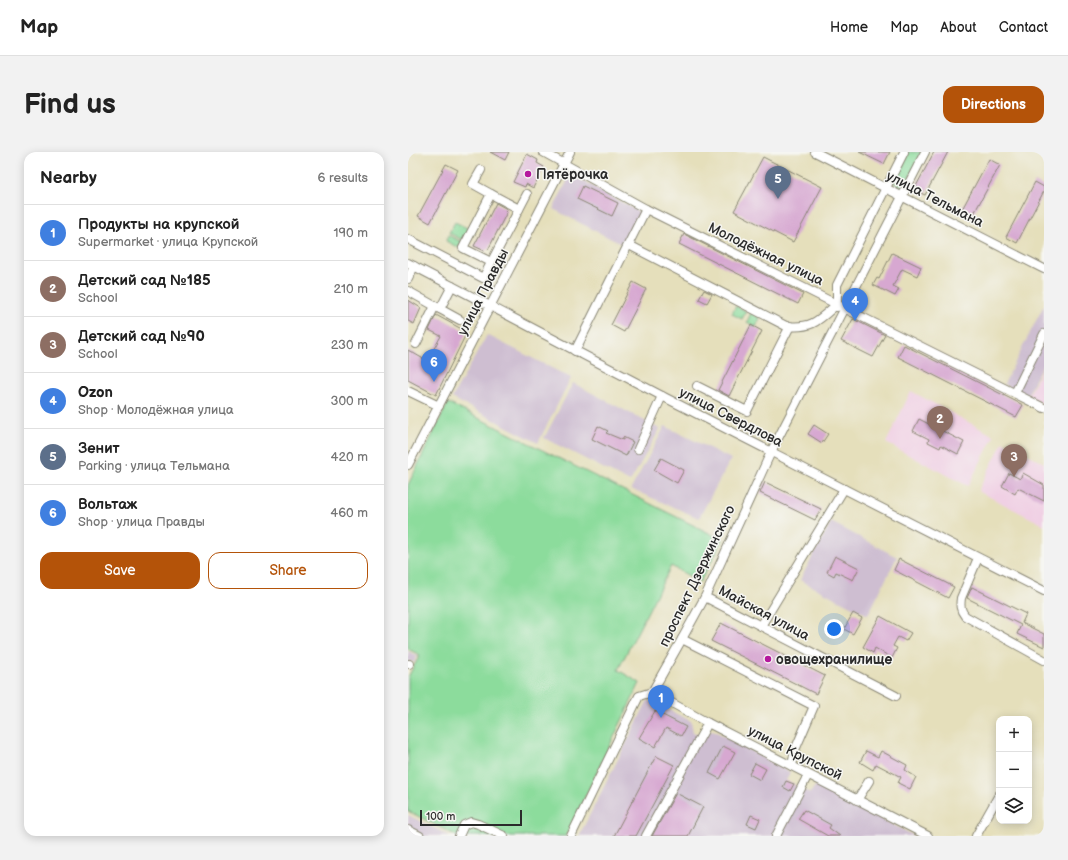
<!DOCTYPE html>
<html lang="en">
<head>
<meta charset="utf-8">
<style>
  body { margin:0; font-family:"Balsamiq Sans",sans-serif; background:#f2f2f2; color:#222 }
  .controls { position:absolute; right:12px; bottom:12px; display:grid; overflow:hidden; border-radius:8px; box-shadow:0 2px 10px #0003 }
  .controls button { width:36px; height:36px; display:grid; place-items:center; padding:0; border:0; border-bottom:1px solid #e0e0e0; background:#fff; color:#222; font:20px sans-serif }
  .scale { position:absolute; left:12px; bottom:10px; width:102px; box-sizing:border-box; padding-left:4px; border:2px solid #2b2b2b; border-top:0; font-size:11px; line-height:14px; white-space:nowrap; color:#2b2b2b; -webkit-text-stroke:3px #f6f6f2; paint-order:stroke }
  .you { position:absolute; left:426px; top:477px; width:14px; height:14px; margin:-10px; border:3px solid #fff; border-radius:50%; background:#1a73e8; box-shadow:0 0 0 6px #1a73e833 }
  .badge { display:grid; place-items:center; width:26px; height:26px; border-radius:50%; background:#b45309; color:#fff; font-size:13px; font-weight:700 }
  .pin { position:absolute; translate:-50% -33px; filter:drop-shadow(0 1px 2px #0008) }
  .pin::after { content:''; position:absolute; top:21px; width:14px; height:12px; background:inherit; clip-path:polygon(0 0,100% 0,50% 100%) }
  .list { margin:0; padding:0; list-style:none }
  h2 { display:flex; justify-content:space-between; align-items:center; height:52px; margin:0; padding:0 16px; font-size:17px }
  h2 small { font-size:13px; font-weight:400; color:#767676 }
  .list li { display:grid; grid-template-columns:26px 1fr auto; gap:12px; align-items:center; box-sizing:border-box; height:56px; padding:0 16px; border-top:1px solid #e0e0e0 }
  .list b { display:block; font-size:15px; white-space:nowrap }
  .list p { margin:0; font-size:13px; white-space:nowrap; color:#767676 }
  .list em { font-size:13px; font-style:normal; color:#767676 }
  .actions { display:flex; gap:8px; padding:12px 16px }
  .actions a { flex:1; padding:9px 0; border:1px solid #b45309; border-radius:12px; text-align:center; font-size:14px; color:#b45309 }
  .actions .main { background:#b45309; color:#fff }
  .icon { flex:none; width:22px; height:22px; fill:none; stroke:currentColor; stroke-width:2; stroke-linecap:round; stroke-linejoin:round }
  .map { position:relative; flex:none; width:636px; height:684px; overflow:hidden; border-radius:12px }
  header { display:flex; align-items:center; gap:24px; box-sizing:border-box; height:56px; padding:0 20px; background:#fff; border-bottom:1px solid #e0e0e0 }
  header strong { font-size:19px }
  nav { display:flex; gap:22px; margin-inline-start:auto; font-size:14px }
  .intro { display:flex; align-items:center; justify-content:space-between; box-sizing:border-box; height:96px; padding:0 24px }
  h1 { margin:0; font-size:28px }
  .button { padding:10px 18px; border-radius:12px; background:#b45309; color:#fff; font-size:14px; font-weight:700 }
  main { display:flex; gap:24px; padding:0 24px }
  aside { flex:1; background:#fff; border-radius:12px; box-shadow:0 2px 10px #0003 }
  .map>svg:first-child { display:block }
  .built { fill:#f0d0e4 }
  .industrial { fill:#cebed1 }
  .green { fill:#8cdc9c; stroke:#5c8464 }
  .building { fill:#d7a8d1 }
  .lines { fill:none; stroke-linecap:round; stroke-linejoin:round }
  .minor-casing { stroke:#888573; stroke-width:10 }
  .minor { stroke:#fff; stroke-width:8 }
  .poi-dot { fill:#b5179e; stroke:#f6f6f2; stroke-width:1.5 }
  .labels { text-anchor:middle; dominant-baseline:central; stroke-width:3; stroke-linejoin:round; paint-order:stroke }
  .poi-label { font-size:14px; font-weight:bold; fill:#2b2b2b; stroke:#f6f6f2; text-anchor:start }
  .street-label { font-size:14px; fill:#2b2b2b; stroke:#f6f6f2 }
</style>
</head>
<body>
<header>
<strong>Map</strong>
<nav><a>Home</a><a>Map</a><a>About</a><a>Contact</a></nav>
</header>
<div class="intro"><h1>Find us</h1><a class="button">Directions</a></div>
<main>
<aside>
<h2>Nearby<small>6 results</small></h2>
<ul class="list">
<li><span class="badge" style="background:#3f7fe0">1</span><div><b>Продукты на крупской</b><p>Supermarket · улица Крупской</p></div><em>190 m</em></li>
<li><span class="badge" style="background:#8d6e63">2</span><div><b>Детский сад №185</b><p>School</p></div><em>210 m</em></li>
<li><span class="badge" style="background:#8d6e63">3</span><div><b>Детский сад №90</b><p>School</p></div><em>230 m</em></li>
<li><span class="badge" style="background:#3f7fe0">4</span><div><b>Ozon</b><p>Shop · Молодёжная улица</p></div><em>300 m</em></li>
<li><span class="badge" style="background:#5c6f8a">5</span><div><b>Зенит</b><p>Parking · улица Тельмана</p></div><em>420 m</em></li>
<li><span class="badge" style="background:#3f7fe0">6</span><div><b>Вольтаж</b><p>Shop · улица Правды</p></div><em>460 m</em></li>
</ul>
<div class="actions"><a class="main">Save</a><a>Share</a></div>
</aside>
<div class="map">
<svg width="636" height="684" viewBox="0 0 636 684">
  <rect width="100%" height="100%" fill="#f6f6f2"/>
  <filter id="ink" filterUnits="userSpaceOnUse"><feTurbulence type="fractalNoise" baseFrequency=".025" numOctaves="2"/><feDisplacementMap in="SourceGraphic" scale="8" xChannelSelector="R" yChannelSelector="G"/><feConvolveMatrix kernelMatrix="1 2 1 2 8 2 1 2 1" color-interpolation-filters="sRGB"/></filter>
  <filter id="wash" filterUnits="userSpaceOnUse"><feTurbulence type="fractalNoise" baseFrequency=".012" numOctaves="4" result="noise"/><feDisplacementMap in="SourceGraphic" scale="16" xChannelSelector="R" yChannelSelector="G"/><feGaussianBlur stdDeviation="0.9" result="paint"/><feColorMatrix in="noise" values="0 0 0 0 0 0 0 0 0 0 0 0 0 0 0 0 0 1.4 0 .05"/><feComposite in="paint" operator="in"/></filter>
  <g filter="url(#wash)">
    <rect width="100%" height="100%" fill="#e5dfbb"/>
    <g class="built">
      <polygon points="636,213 636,253 620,244"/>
      <polygon points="503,239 586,284 560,334 478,291"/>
      <polygon points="595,290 636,311 636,373 570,339"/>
    </g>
    <g class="industrial">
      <polygon points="163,22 233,61 215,93 145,57"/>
      <polygon points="636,153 636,210 619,244 596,232"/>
      <polygon points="79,183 163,226 130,291 44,246"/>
      <polygon points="165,231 252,277 222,330 136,286"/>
      <polygon points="257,274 323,307 291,366 223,337"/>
      <polygon points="423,370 489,405 460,463 392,428"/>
      <polygon points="0,499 9,504 6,511 2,509 0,513"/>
      <polygon points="240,548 283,569 285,580 294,584 299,579 305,578 382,620 378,629 402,641 408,633 507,684 171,684"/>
      <polygon points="0,663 42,684 0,684"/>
    </g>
    <g class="green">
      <polygon points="498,0 514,0 496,36 483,29"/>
      <polygon points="47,70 61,77 55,88 41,81"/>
      <polygon points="40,83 54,90 51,96 38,89"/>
      <polygon points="328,154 338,159 334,167 324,162"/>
      <polygon points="343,161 352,166 348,175 339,170"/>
      <polygon points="40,251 315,388 292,430 263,414 210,518 232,531 158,684 49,684 0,659 0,525 12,503 0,497 0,333"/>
    </g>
    <g id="blocks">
      <g class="building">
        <polygon points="82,0 101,0 97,8"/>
        <polygon points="451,0 482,0 476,12"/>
        <polygon points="526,0 540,0 517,43 506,38"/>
        <polygon points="119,2 130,8 129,11 136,15 125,36 118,32 117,35 105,30"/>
        <polygon points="355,5 414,35 385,90 326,59"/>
        <polygon points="581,7 592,13 563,67 552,61"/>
        <polygon points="38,12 50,18 22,71 10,64"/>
        <polygon points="627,30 636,35 636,39 609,91 598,85"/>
        <polygon points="175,34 210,51 204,64 169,47"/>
        <polygon points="88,51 99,57 98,59 99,60 80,98 79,97 77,99 66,94"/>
        <polygon points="276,82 395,142 390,152 271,92"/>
        <polygon points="484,101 513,115 509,124 494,117 485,134 491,137 487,144 465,133 469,126 471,127"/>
        <polygon points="225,130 238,137 216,180 203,173"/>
        <polygon points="296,138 304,142 299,151 291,147"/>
        <polygon points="0,148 13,156 6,172 0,169"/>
        <polygon points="28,163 59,180 28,243 0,228 0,198 19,209 33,184 21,178"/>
        <polygon points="445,167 477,183 465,205 433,189"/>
        <polygon points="343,173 354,179 321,244 310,238"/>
        <polygon points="496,193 615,253 608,265 490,205"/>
        <polygon points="511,267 556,290 550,302 533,293 532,296 520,290 521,287 505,279"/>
        <polygon points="406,273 420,282 414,291 400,282"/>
        <polygon points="190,274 200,279 198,281 215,288 215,285 225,290 218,304 184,287"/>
        <polygon points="253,306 276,318 269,331 246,318"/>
        <polygon points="601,321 612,327 615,321 636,333 636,349 610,336 607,342 594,334"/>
        <polygon points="357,330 413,357 407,368 352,341"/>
        <polygon points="427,404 451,416 445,428 428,420 426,424 419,420"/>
        <polygon points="491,407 546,435 540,446 486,418"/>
        <polygon points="564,435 618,462 614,471 636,482 636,495 609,482 613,473 559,446"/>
        <polygon points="445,461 454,466 445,482 436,477"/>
        <polygon points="472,464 503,481 498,489 490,485 485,494 489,496 484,506 467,496 465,501 455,495"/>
        <polygon points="313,471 417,524 408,542 303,489"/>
        <polygon points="247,559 278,575 273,584 258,576 247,595 231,586"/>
        <polygon points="315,594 327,600 312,627 301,621"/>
        <polygon points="458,599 470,605 473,599 499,613 497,618 508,625 502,637 490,631 493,625 468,612 465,618 452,610"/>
        <polygon points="248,604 266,613 228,684 206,684"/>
        <polygon points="347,611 358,617 352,628 341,622"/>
        <polygon points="378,629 386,632 382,639 375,635"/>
        <polygon points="268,641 295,655 280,684 244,684"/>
        <polygon points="396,658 423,673 421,676 432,684 420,684 390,667"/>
        <polygon points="343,663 352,667 348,676 339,672"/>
      </g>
    </g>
  </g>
  <g filter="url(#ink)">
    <use href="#blocks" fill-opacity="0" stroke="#888573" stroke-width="1"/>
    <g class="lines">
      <g class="minor-casing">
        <g id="minor">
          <polyline points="135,0 238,57 636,256"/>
          <polyline points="407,0 636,117"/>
          <polyline points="73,18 65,32 83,42"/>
          <polyline points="0,87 75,126 119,42"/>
          <path d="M221,93L378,174C404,177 410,169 429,152"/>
          <polyline points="83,110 55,96 83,42 111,57"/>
          <polyline points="0,111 254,244 636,439"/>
          <polyline points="0,127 6,114"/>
          <polyline points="0,139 32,157 44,134"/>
          <polyline points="429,155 429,133 496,0"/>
          <polyline points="32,157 52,168"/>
          <polyline points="8,192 27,154"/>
          <polyline points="167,199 238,57"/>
          <polyline points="289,234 339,259 382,174"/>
          <polyline points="0,239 31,254"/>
          <polyline points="607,241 636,182"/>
          <polyline points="230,297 254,244"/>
          <polyline points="0,313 162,0"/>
          <path d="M570,406L553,446C552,453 552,458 557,464L636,508"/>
          <polyline points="297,445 488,544"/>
          <polyline points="353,474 436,337"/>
          <polyline points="274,487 406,554 387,598 384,614"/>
          <polyline points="0,512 1,512"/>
          <polyline points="244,540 300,571 520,684"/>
          <polyline points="449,648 461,629"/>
          <polyline points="0,678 12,684"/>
          <polyline points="51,684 56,673 63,670 70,672 96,684"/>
          <polyline points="163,684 231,544 244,540 274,487 297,445 363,300 517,0"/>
          <polyline points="238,684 300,571"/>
          <polyline points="368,684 400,623"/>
          <polyline points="568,684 591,643"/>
        </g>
      </g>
      <use href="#minor" class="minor"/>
    </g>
  </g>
  <g class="poi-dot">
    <circle cx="120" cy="22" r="4"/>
    <circle cx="360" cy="507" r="4"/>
  </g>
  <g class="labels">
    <g class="poi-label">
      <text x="128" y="22">Пятёрочка</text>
      <text x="368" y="507">овощехранилище</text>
    </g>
    <g class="street-label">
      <text transform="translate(527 47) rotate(27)">улица Тельмана</text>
      <text transform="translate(358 102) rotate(26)">Молодёжная улица</text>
      <text transform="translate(75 140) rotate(-63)">улица Правды</text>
      <text transform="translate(323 265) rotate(27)">улица Свердлова</text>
      <text transform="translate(289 424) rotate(-64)">проспект Дзержинского</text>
      <text transform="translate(356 461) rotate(28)">Майская улица</text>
      <text transform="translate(387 601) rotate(27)">улица Крупской</text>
    </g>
  </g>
</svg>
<div class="controls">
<button>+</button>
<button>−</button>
<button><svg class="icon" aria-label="layers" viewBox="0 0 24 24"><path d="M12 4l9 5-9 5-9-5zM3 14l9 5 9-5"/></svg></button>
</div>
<div class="scale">100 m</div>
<div class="you"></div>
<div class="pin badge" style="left:253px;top:566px;background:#3f7fe0">1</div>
<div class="pin badge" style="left:532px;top:287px;background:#8d6e63">2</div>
<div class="pin badge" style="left:606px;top:325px;background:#8d6e63">3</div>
<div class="pin badge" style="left:447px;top:169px;background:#3f7fe0">4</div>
<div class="pin badge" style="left:370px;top:47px;background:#5c6f8a">5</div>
<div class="pin badge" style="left:26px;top:230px;background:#3f7fe0">6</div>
</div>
</main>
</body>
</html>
